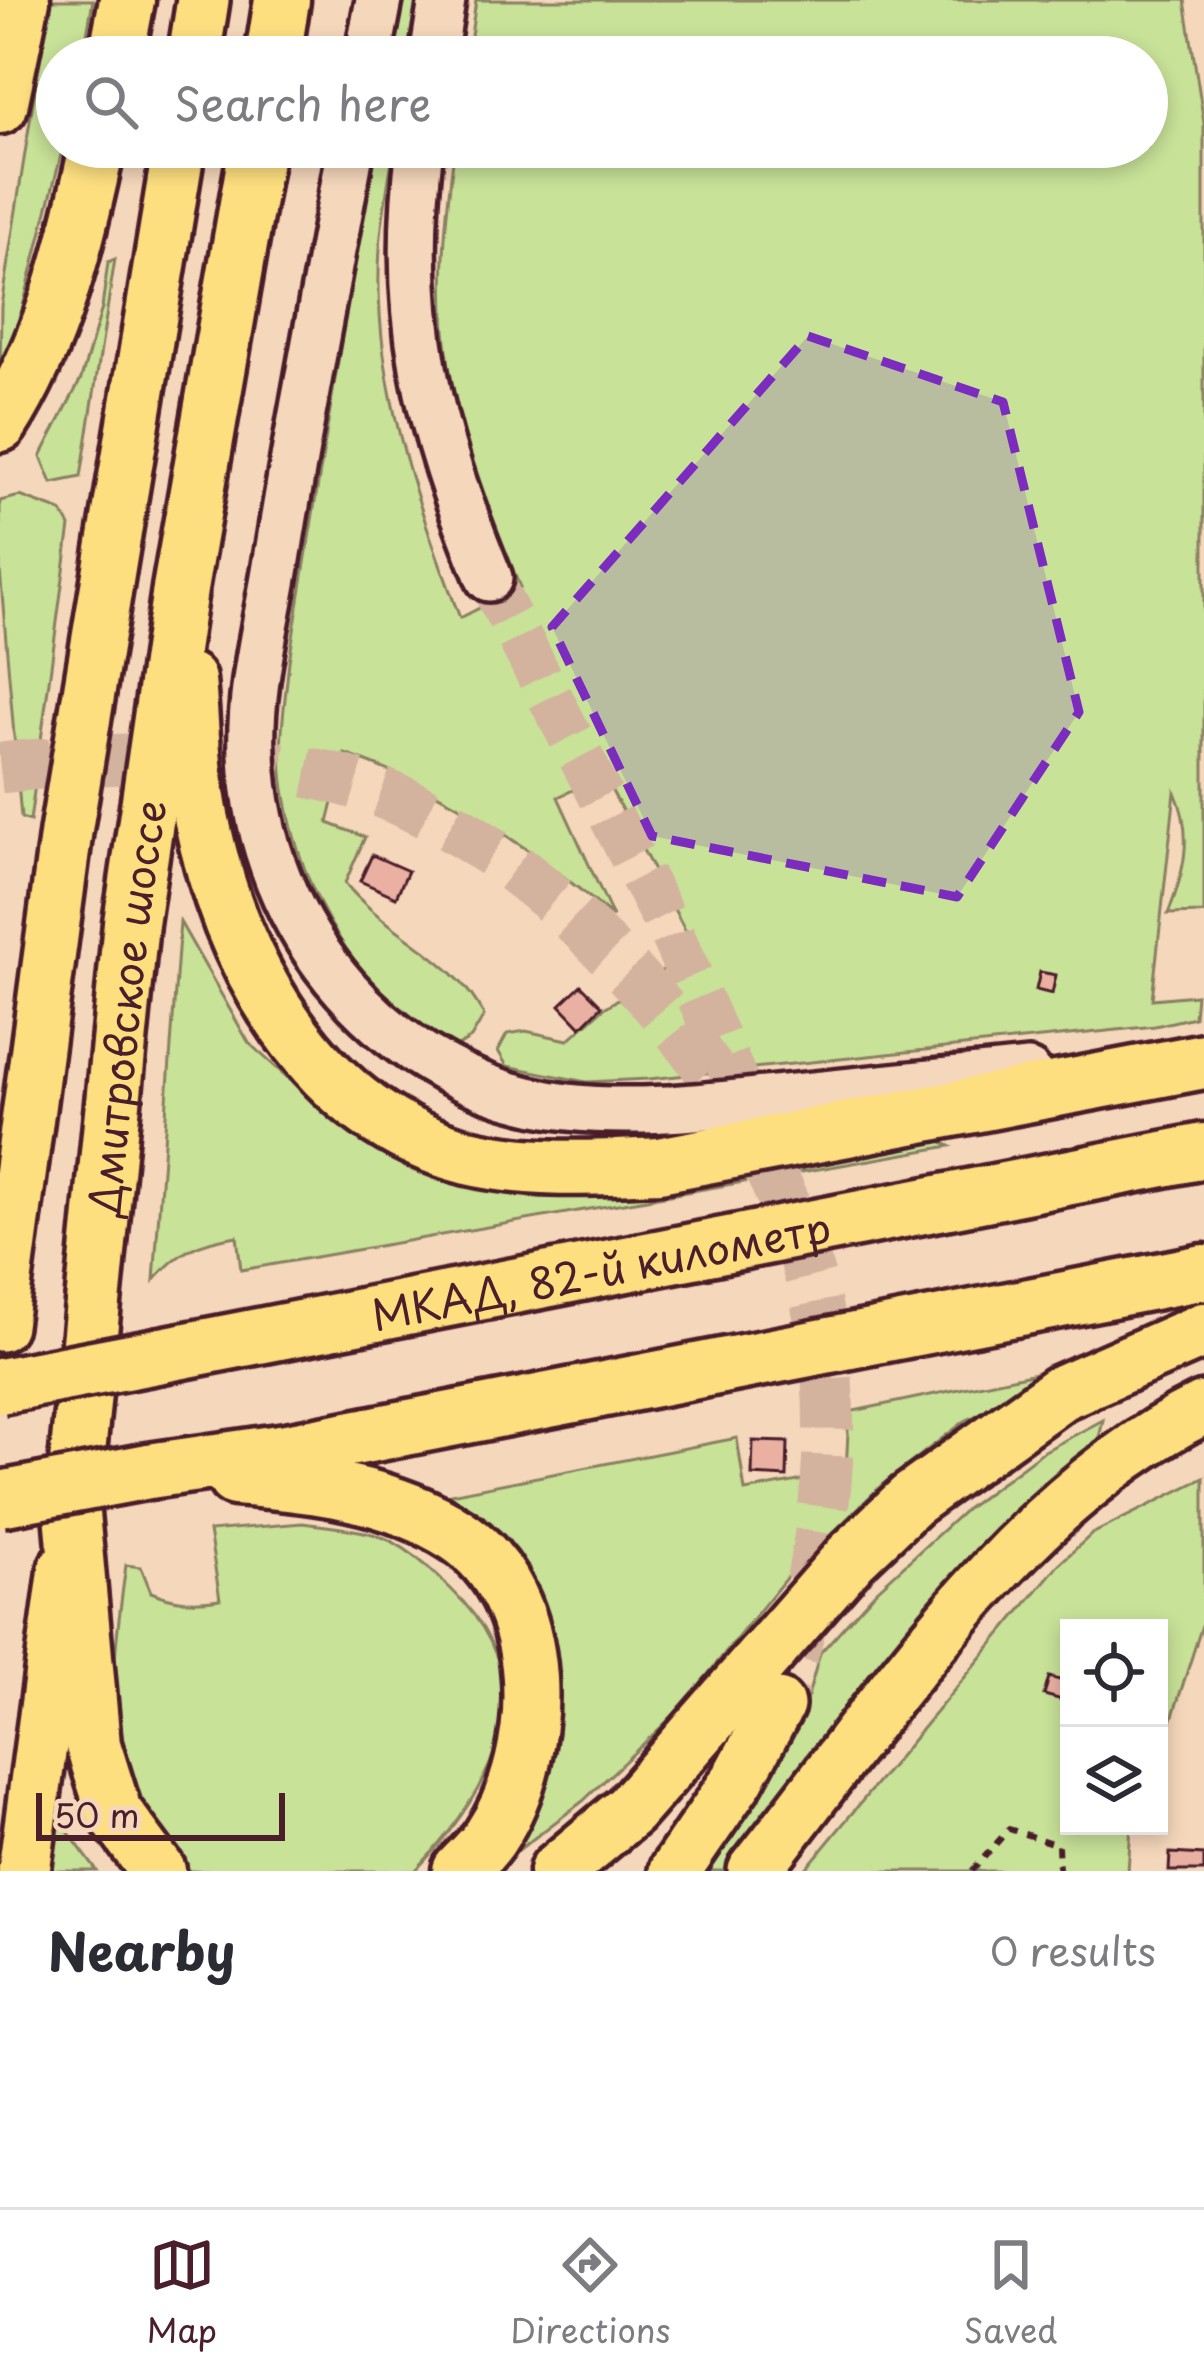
<!DOCTYPE html>
<html lang="en">
<head>
<meta charset="utf-8">
<style>
  body { margin:0; font-family:"Playpen Sans",sans-serif; background:#f2f2f3; color:#2b2b33 }
  .controls { position:absolute; right:36px; bottom:36px; display:grid; overflow:hidden; border-radius:0px; box-shadow:0 6px 18px #0003 }
  .controls button { width:108px; height:108px; display:grid; place-items:center; padding:0; border:0; border-bottom:3px solid #e1e1e2; background:#fff; color:#2b2b33; font:60px sans-serif }
  .scale { position:absolute; left:36px; bottom:30px; width:249px; box-sizing:border-box; padding-left:12px; border:6px solid #4a1f2b; border-top:0; font-size:33px; line-height:42px; white-space:nowrap; color:#4a1f2b; -webkit-text-stroke:9px #f5d7bb; paint-order:stroke }
  .list { margin:0; padding:0; list-style:none }
  h2 { display:flex; justify-content:space-between; align-items:center; height:156px; margin:0; padding:0 48px; font-size:51px }
  h2 small { font-size:39px; font-weight:400; color:#7c7c81 }
  .icon { flex:none; width:66px; height:66px; fill:none; stroke:currentColor; stroke-width:2; stroke-linecap:round; stroke-linejoin:round }
  .map { position:relative; flex:none; width:1204px; height:1871px; overflow:hidden }
  .search { position:absolute; background:#fff; box-shadow:0 6px 18px #0003; left:36px; right:36px; top:36px; height:132px; display:flex; align-items:center; gap:30px; box-sizing:border-box; padding:0 42px; border-radius:66px; color:#7c7c81; font-size:45px }
  .sheet { height:336px; background:#fff }
  nav { display:flex; justify-content:space-around; align-items:center; box-sizing:border-box; height:168px; border-top:3px solid #e1e1e2; background:#fff; font-size:33px; color:#7c7c81 }
  nav a { display:grid; justify-items:center; gap:6px }
  nav .on { color:#4a1f2b }
  .map>svg:first-child { display:block }
  .green { fill:#c8e298; stroke:#898062; stroke-width:3 }
  .building { fill:#eab1a3; stroke:#4a1f2b; stroke-width:3 }
  .lines { fill:none; stroke-linecap:round; stroke-linejoin:round }
  .secondary-tunnel { stroke:#d3b29e; stroke-width:45; stroke-dasharray:45 22; stroke-linecap:butt }
  .primary-tunnel { stroke:#d3b29e; stroke-width:51; stroke-dasharray:51 26; stroke-linecap:butt }
  .secondary-casing { stroke:#4a1f2b; stroke-width:54 }
  .primary-casing { stroke:#4a1f2b; stroke-width:60 }
  .trunk-casing { stroke:#4a1f2b; stroke-width:63 }
  .path { stroke:#4a1f2b; stroke-width:6; stroke-dasharray:9 9; stroke-linecap:butt }
  .secondary { stroke:#f5d7bb; stroke-width:45 }
  .primary { stroke:#fedf80; stroke-width:51 }
  .trunk { stroke:#fedf80; stroke-width:54 }
  .trunk-bridge-casing { stroke:#4a1f2b; stroke-width:63; stroke-linecap:butt }
  .trunk-bridge { stroke:#fedf80; stroke-width:54 }
  .marked { fill:#7b2cbf; fill-opacity:0.2; stroke:#7b2cbf; stroke-width:9; stroke-dasharray:24 15; stroke-linejoin:round }
  .labels { text-anchor:middle; dominant-baseline:central; stroke-width:12; stroke-linejoin:round; paint-order:stroke }
  .street-label { font-size:42px; fill:#4a1f2b; stroke:#f5d7bb }
</style>
</head>
<body>
<div class="map">
<svg width="1204" height="1871" viewBox="0 0 1204 1871">
  <rect width="100%" height="100%" fill="#f5d7bb"/>
  <filter id="ink" filterUnits="userSpaceOnUse"><feTurbulence type="fractalNoise" baseFrequency=".00833" numOctaves="2"/><feDisplacementMap in="SourceGraphic" scale="24" xChannelSelector="R" yChannelSelector="G"/><feConvolveMatrix kernelMatrix="1 2 1 2 8 2 1 2 1" color-interpolation-filters="sRGB"/></filter>
  <g filter="url(#ink)">
    <g class="green">
      <polygon points="49,0 93,0 83,57 57,57 57,147 63,147 10,358 0,375 1,306"/>
      <polygon points="397,0 416,0 407,57 388,57"/>
      <path d="M476,0H1185L1204,123V913L1168,914C1184,873 1194,835 1175,792L1152,999L1196,995L1194,1017L1155,1026L649,1079L586,1082L507,1066L498,1051L507,1034L526,1031L568,1040L603,1009L695,949L604,776L558,797L613,917C534,849 445,788 345,754L328,823L365,837L345,883C385,933 456,957 484,1016L471,1038L458,1046C360,1001 300,893 284,790C277,748 285,703 289,661L373,147H394C389,181 382,215 380,248C371,376 416,500 460,618L520,587C447,419 428,331 455,147H1147V57H468Z"/>
      <polygon points="115,259 81,477 52,483 41,456 81,379 102,308 108,262"/>
      <polygon points="20,496 61,511 70,526 30,821 21,818 0,570 0,501"/>
      <path d="M180,922L249,1043L329,1115L402,1159L935,1138L950,1146L241,1270L237,1236C198,1242 179,1251 154,1280Z"/>
      <polygon points="1079,1364 965,1421 883,1484 786,1578 678,1711 583,1801 491,1871 556,1694 430,1498 737,1438 745,1491 846,1472 849,1412"/>
      <polygon points="1103,1420 1096,1452 730,1871 709,1871 774,1764 808,1696 820,1653 876,1591 966,1509 1041,1453"/>
      <polygon points="1204,1478 1204,1619 1159,1759 1159,1628 1069,1628 1069,1826 1131,1826 1128,1871 804,1871 1058,1565 1092,1534"/>
      <path d="M302,1523C326,1526 353,1528 376,1535C404,1543 430,1569 451,1589C549,1684 495,1787 415,1871H190C94,1784 110,1683 126,1565L141,1567L151,1592C175,1602 195,1603 220,1599L209,1531Z"/>
      <polygon points="60,1821 97,1871 53,1871"/>
    </g>
    <g class="building">
      <polygon points="372,855 408,871 396,897 360,881"/>
      <polygon points="1040,972 1056,975 1052,994 1036,990"/>
      <polygon points="581,985 602,1006 581,1027 560,1005"/>
      <polygon points="753,1441 788,1442 787,1477 752,1475"/>
      <polygon points="1049,1677 1067,1682 1062,1700 1044,1695"/>
      <polygon points="1170,1853 1204,1855 1204,1871 1169,1871"/>
    </g>
    <g class="lines">
      <polyline class="secondary-tunnel" points="489,578 672,935 759,1134"/>
      <path class="primary-tunnel" d="M0,768C111,756 224,752 334,778C436,803 528,871 601,944C833,1177 879,1393 778,1705"/>
      <g class="secondary-casing">
        <g id="secondary">
          <polyline points="368,57 379,0"/>
          <polyline points="433,57 442,0"/>
          <path d="M351,147C326,287 298,426 276,566C266,627 249,692 252,754C258,930 390,1087 568,1107C637,1115 706,1106 775,1099C859,1090 943,1081 1028,1073"/>
          <path d="M420,147C399,315 426,423 489,578"/>
        </g>
      </g>
      <g class="primary-casing">
        <g id="primary">
          <polyline points="194,57 203,0"/>
          <polyline points="0,1325 66,832 179,147"/>
          <polyline points="24,1871 65,1568"/>
          <polyline points="675,1871 738,1779 778,1705"/>
          <path d="M754,1871C882,1710 1015,1500 1204,1408"/>
        </g>
      </g>
      <g class="trunk-casing">
        <g id="trunk">
          <polyline points="116,57 127,0"/>
          <polyline points="273,57 282,0"/>
          <polyline points="0,106 22,0"/>
          <path d="M0,424C53,342 77,241 97,147"/>
          <path d="M188,680C192,724 192,772 201,816C230,963 312,1117 468,1157C530,1172 597,1168 659,1165L1204,1061"/>
          <path id="s1" d="M162,1355L1204,1151"/>
          <polyline points="149,1471 287,1451 1204,1272"/>
          <path d="M235,1478C310,1484 391,1492 457,1535C550,1596 547,1752 491,1836C483,1849 470,1860 460,1871"/>
          <path id="s2" d="M158,1871L114,1812L93,1745L72,1513L131,923L180,589L257,147"/>
          <polyline points="557,1871 630,1810 851,1557 911,1500 1060,1393 1204,1330"/>
        </g>
      </g>
      <polyline class="path" points="972,1871 1009,1829 1058,1845 1059,1871"/>
      <use href="#secondary" class="secondary"/>
      <use href="#primary" class="primary"/>
      <use href="#trunk" class="trunk"/>
      <g class="trunk-bridge-casing">
        <g id="trunk-bridge">
          <polyline points="0,1386 162,1355"/>
          <polyline points="0,1499 149,1471"/>
        </g>
      </g>
      <use href="#trunk-bridge" class="trunk-bridge"/>
    </g>
  </g>
  <path class="marked" d="M808,336L1003,402L1079,712L957,897L652,836L552,627Z"/>
  <g class="labels">
    <g class="street-label">
      <text stroke="none"><textPath href="#s2" startOffset="885">Дмитровское шоссе</textPath></text>
      <text stroke="none"><textPath href="#s1" startOffset="447">МКАД, 82-й километр</textPath></text>
    </g>
  </g>
</svg>
<div class="controls">
<button><svg class="icon" aria-label="locate" viewBox="0 0 24 24"><circle cx="12" cy="12" r="6"/><path d="M12 2v4M12 18v4M2 12h4M18 12h4"/></svg></button>
<button><svg class="icon" aria-label="layers" viewBox="0 0 24 24"><path d="M12 4l9 5-9 5-9-5zM3 14l9 5 9-5"/></svg></button>
</div>
<div class="scale">50 m</div>
<div class="search"><svg class="icon" aria-label="search" viewBox="0 0 24 24"><circle cx="10" cy="10" r="6"/><path d="M15 15l6 6"/></svg>Search here</div>
</div>
<section class="sheet">
<h2>Nearby<small>0 results</small></h2>
<ul class="list">
</ul>
</section>
<nav>
<a class="on"><svg class="icon" aria-label="map" viewBox="0 0 24 24"><path d="M3 6l6-2 6 2 6-2v14l-6 2-6-2-6 2zM9 4v14M15 6v14"/></svg>Map</a>
<a><svg class="icon" aria-label="directions" viewBox="0 0 24 24"><path d="M12 3l9 9-9 9-9-9zM9 14v-3h6M13 9l2 2-2 2"/></svg>Directions</a>
<a><svg class="icon" aria-label="saved" viewBox="0 0 24 24"><path d="M7 4h10v16l-5-4-5 4z"/></svg>Saved</a>
</nav>
</body>
</html>
